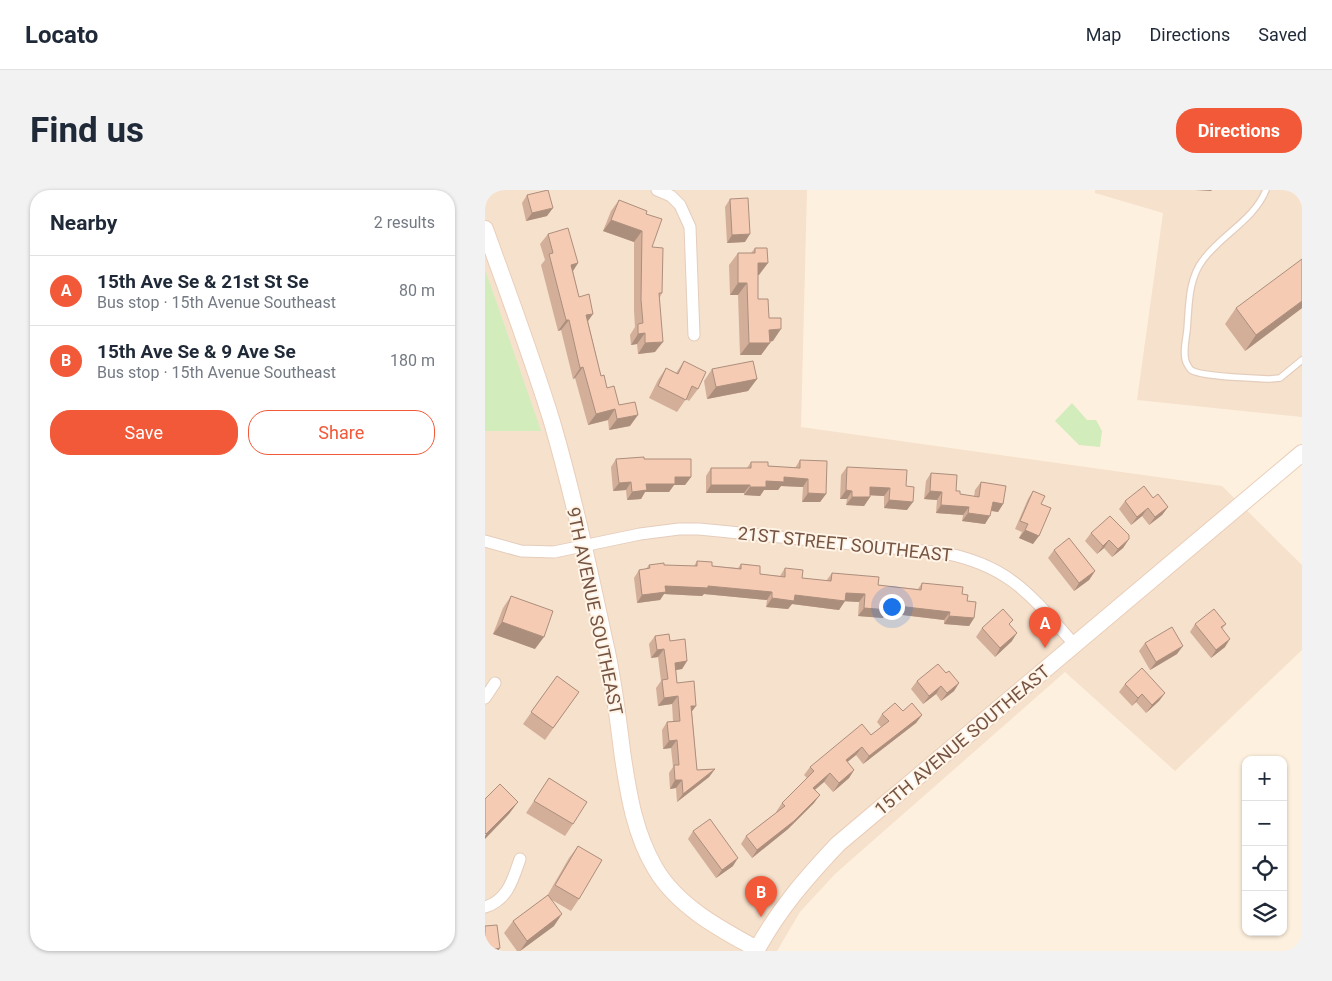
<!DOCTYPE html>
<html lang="en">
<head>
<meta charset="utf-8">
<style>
  body { margin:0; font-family:Roboto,sans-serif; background:#f2f2f3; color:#1f2937 }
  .controls { position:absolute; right:15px; bottom:15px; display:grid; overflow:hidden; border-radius:10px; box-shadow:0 1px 4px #0004 }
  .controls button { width:45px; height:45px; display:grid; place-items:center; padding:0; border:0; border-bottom:1px solid #e0e1e3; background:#fff; color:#1f2937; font:25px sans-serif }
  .you { position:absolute; left:406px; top:416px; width:18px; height:18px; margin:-12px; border:4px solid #fff; border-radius:50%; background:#1a73e8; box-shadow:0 0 0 8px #1a73e833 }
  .badge { display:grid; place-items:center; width:32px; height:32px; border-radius:50%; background:#f25938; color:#fff; font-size:16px; font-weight:700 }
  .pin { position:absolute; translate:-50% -41px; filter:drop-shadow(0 1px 2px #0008) }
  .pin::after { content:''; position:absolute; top:26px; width:18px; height:15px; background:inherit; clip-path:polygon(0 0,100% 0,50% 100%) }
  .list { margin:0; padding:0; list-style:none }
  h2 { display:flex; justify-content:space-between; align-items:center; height:65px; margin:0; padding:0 20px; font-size:21px }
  h2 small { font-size:16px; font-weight:400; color:#747a83 }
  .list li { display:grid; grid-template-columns:32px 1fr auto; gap:15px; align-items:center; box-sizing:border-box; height:70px; padding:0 20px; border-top:1px solid #e0e1e3 }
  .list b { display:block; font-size:19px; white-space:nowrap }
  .list p { margin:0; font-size:16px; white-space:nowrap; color:#747a83 }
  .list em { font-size:16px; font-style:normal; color:#747a83 }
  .actions { display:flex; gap:10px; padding:15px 20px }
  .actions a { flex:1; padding:11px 0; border:1px solid #f25938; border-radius:20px; text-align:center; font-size:18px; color:#f25938 }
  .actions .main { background:#f25938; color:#fff }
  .icon { flex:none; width:28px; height:28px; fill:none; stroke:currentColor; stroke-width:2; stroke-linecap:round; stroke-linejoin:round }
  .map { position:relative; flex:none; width:817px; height:761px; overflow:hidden; border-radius:20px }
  header { display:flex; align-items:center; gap:30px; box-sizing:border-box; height:70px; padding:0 25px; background:#fff; border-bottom:1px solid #e0e1e3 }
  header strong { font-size:24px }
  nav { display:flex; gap:28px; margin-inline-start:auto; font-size:18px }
  .intro { display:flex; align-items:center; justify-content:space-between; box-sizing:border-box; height:120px; padding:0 30px }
  h1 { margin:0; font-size:35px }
  .button { padding:12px 22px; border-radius:20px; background:#f25938; color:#fff; font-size:18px; font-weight:700 }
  main { display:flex; gap:30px; padding:0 30px }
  aside { flex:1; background:#fff; border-radius:20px; box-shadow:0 1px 4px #0004 }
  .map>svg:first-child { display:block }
  .residential { fill:#f6e1cc }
  .green { fill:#d2ecbc }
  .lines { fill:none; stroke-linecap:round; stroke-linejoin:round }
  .lane-casing { stroke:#e4cdbc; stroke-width:8 }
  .street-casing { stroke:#e4cdbc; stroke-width:13 }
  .secondary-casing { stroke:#eaceb9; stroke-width:18 }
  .lane { stroke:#fff; stroke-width:5.5 }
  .street { stroke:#fff; stroke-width:11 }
  .secondary { stroke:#fff; stroke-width:16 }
  .wall { fill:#d3af9a }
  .shaded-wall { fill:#ac8e7d }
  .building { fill:#f5cbb3; stroke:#ac8e7d }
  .labels { text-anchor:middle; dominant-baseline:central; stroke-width:4; stroke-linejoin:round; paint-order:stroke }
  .street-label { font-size:18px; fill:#755444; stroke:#fff4e6 }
</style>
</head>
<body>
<header>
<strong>Locato</strong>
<nav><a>Map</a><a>Directions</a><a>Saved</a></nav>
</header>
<div class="intro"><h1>Find us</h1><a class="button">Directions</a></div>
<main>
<aside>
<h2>Nearby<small>2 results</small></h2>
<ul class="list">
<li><span class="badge">A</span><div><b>15th Ave Se &amp; 21st St Se</b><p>Bus stop · 15th Avenue Southeast</p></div><em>80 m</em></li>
<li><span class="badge">B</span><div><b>15th Ave Se &amp; 9 Ave Se</b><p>Bus stop · 15th Avenue Southeast</p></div><em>180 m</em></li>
</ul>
<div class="actions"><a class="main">Save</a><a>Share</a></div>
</aside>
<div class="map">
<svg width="817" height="761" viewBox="0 0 817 761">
  <rect width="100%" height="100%" fill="#fef0de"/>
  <g class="residential">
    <polygon points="0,0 322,0 316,237 737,296 817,375 817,460 690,581 580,482 350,684 315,722 292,761 0,761 0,241 55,241 0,79"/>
    <polygon points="610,0 817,0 817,227 652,210 678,23 610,3"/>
  </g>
  <g class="green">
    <polygon points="0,79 56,241 0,241"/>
    <polygon points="587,213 602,230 611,230 617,241 615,257 594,255 570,231"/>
  </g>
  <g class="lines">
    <g class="lane-casing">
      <path id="lane" d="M781,0C769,30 736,45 718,70C703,89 704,117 702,140C701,150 697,165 702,174C703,176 704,178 706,180C716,187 770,188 785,189L795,188L817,170"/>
    </g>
    <g class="street-casing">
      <g id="street">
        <polyline points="172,0 186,6 195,15 205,37 209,145"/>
        <path d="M0,351L36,361L69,362L155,344L194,339H214L459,363C526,376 547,407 590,455"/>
        <polyline points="0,508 10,493"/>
        <path d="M0,717C23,710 28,689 35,669"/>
      </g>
    </g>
    <g class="secondary-casing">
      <g id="secondary">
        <path d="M0,39C23,103 47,167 67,232C88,304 104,379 120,453C129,491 133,530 138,568C144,607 150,644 170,678C192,716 235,739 272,759"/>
        <path d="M271,761C294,719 320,689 353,654L817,263"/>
      </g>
    </g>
    <use href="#lane" class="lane"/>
    <use href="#street" class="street"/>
    <use href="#secondary" class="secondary"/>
  </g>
  <g class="wall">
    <polygon points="42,5 62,26 41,31 37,13"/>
    <polygon points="245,9 260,52 242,53 240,17"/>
    <polygon points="134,10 161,24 167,57 177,103 175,107 170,162 153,164 152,154 146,155 145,145 150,137 149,121 149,52 118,41 126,21"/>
    <polygon points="63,44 93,73 88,81 94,107 103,131 116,186 122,198 134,215 145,236 124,240 123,230 103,235 90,188 88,189 76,140 73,141 56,75 60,70 55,54"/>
    <polygon points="270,58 274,85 273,85 273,109 284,128 288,151 285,152 276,165 255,165 253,105 245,105 244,75 253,63 266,63"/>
    <polygon points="751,118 817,118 760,161 740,134"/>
    <polygon points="199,171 213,199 204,211 201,209 192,222 164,208 173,190 181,178 191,183"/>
    <polygon points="227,179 272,189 263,201 222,209 219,191"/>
    <polygon points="131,269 159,269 206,287 200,295 189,295 184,302 160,302 156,309 142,310 141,300 128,301 126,277"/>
    <polygon points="315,270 341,304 335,312 317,312 318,297 296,296 293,300 279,300 275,306 259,305 259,303 221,303 221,286 226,278 262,278 266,272 283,276 310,278"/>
    <polygon points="362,277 421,296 422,320 399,318 399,306 385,305 385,307 379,316 361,315 362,309 355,309 356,285"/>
    <polygon points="446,283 471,301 475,304 489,307 490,300 496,292 518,314 513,322 506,321 500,334 477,331 478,325 451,323 452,310 439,309 441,291"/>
    <polygon points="548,301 556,314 548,354 534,348 537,342 530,339 543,309"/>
    <polygon points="668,308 683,317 677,325 664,335 657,326 646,335 634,319 640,311"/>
    <polygon points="606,343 644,349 638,358 627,367 619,358 612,364 600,351"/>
    <polygon points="569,360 610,381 604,390 589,401 563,368"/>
    <polygon points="212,371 227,376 253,378 256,374 275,384 295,386 300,378 317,388 341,391 347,383 393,395 433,399 437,393 477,404 482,411 489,428 484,436 459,434 459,430 401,423 398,428 373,426 374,412 360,411 354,420 307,414 303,419 281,417 282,410 219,404 217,406 179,404 175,410 152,413 149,388 154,380 161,379 164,375 209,376"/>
    <polygon points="26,406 50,459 8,444 18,418"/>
    <polygon points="710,434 741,434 737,439 740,457 726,468 705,442"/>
    <polygon points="497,438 527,451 510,467 491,447"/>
    <polygon points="170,446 185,451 202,471 197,479 191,480 192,493 207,522 212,580 230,579 224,587 192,612 191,598 185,599 184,583 188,577 186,558 178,559 177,540 182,532 188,531 187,514 173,516 171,498 176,491 173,467 166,468 164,454"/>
    <polygon points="660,453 692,464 665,480 654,461"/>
    <polygon points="72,486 94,502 60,550 38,534"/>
    <polygon points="432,491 474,493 469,501 456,511 451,504 438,514 426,499"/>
    <polygon points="640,494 680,503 674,511 661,523 651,512 647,516 634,502"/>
    <polygon points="418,521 437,525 431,533 378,574 371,565 362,572 369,580 364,588 348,602 339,592 330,600 329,613 303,639 267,668 256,654 261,646 292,622 291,622 297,613 322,588 319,585 325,577 386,545 396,537 392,532 397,524"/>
    <polygon points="64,588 88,634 80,646 41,623"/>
    <polygon points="208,641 248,676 231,688 203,649"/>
    <polygon points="93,656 94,709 86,721 67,710 69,736 35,761 32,761 19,743 28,731 62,706 84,668"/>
  </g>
  <g class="shaded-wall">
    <polygon points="710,0 727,0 726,1"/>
    <polygon points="68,18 62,26 41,31 47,23"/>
    <polygon points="126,30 157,41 149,52 118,41"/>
    <polygon points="265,44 260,52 242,53 247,45"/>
    <polygon points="93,73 86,84 86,75"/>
    <polygon points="273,73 283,73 274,85 264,85"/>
    <polygon points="253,93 262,93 253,105 245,105"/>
    <polygon points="817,111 817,118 760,161 771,145"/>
    <polygon points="108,124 101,134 101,125"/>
    <polygon points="81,130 84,130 76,140 73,141"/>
    <polygon points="296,139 288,151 276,152 284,140"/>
    <polygon points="160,143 152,154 146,155 153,144"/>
    <polygon points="178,152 170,162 153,164 160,153"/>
    <polygon points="264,153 285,153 276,165 255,165"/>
    <polygon points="98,177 90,188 88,189 95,178"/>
    <polygon points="272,189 263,201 222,209 231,197"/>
    <polygon points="130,219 123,230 103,235 111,224"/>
    <polygon points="153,225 145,236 124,240 132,229"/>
    <polygon points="190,287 206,287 200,295 189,295 184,302 160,302 156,309 142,310 147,302 161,294"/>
    <polygon points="299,287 323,289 318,297 296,296 293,300 279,300 275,306 259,305 265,297 281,291"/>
    <polygon points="146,292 141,300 128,301 134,293"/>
    <polygon points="226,295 265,295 259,303 221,303"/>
    <polygon points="385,297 405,298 399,306 379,305"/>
    <polygon points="361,300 367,301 362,309 355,309"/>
    <polygon points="445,301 457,302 452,310 439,309"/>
    <polygon points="323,303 341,304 335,312 317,312"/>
    <polygon points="367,307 385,307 379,316 361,315"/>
    <polygon points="404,310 428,312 422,320 399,318"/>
    <polygon points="508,312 518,314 513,322 502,320"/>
    <polygon points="456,315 484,317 478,325 451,323"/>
    <polygon points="683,317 677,325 664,335 670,327"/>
    <polygon points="663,318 657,326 646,335 652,327"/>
    <polygon points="483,323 505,326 500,334 477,331"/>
    <polygon points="540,340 554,346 548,354 534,348"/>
    <polygon points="644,349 638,358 627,367 633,359"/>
    <polygon points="624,350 619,358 612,364 618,356"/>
    <polygon points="610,381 604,390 589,401 594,393"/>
    <polygon points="180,396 223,396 287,402 282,410 219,404 217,406 179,404 175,410 152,413 157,405"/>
    <polygon points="361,403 380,404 374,412 355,411"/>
    <polygon points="310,405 360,411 354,420 307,414 303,419 281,417 287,408"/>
    <polygon points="404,415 465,422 459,430 401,423 398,428 373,426 379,418"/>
    <polygon points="464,426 489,428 484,436 459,434"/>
    <polygon points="17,432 59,447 50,459 8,444"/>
    <polygon points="532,443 527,451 510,467 515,458"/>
    <polygon points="745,449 740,457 726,468 731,460"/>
    <polygon points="698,456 692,464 665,480 671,472"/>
    <polygon points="179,459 173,467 166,468 172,460"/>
    <polygon points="202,471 197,479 185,481 190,473"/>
    <polygon points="474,493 469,501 456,511 462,503"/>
    <polygon points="456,496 451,504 438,514 444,506"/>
    <polygon points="680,503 674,511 661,523 667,515"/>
    <polygon points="657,504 651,512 647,516 653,508"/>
    <polygon points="193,506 187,514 173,516 179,508"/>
    <polygon points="206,516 211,516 205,524"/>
    <polygon points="437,525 431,533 378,574 384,566"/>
    <polygon points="192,550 186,558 178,559 184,551"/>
    <polygon points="377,557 371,565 355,578 361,570"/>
    <polygon points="230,579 224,587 192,612 198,604"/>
    <polygon points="369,580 364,588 348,602 354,593"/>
    <polygon points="345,583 339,592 322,606 328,598"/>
    <polygon points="190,590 197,590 191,598 185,599"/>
    <polygon points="335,605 329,613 303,639 267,668 272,660"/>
    <polygon points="33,612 24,624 0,649 0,646 1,644"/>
    <polygon points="253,668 248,676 231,688 237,680"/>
    <polygon points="77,724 69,736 35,761 42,751"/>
    <polygon points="15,758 13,761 0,761"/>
  </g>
  <g class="building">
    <polygon points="63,0 68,18 47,23 42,5"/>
    <polygon points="263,8 265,44 247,45 245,9"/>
    <polygon points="134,10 162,21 161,24 177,29 167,57 178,58 177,103 174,103 178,152 160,153 160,143 153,144 153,134 158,133 156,110 157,41 126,30"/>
    <polygon points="83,38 93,73 86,75 94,107 104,104 108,124 101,125 116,186 119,185 122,198 129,196 134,215 150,212 153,225 132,229 130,219 111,224 98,177 95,178 84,130 81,130 64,64 68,63 63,44"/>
    <polygon points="270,58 282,58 283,73 273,73 273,109 283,109 284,128 296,128 296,139 284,140 285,153 264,153 262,93 253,93 253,63 270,63"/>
    <polygon points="817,69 817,111 771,145 751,118"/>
    <polygon points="199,171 221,182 213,199 207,196 201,210 173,196 181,178 193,184"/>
    <polygon points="268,171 272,189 231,197 227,179"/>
    <polygon points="159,267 159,269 206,269 206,287 190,287 190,294 161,294 162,300 147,302 146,292 134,293 131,269"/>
    <polygon points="315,270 342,271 341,304 323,303 323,289 299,287 299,292 281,291 281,297 265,297 265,295 226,295 226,278 266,278 266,272 283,272 283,276 315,278"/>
    <polygon points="362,277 422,280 421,296 429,297 428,312 404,310 405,298 385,297 385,307 367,307 367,301 361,300"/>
    <polygon points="446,283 472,285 471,301 475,301 475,304 494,307 496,292 521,296 518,314 508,312 505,326 483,323 484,317 456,315 457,302 445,301"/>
    <polygon points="659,296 668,308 673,304 683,317 670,327 663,318 652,327 640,311"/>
    <polygon points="548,301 560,306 556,314 566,318 554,346 540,340 543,334 535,331"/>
    <polygon points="625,326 644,345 644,349 633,359 624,350 618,356 606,343"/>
    <polygon points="584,348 610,381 594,393 569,360"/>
    <polygon points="212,371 227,372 227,376 256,379 256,374 275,376 275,384 300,387 300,378 318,380 317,388 346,391 347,383 394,387 393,395 436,400 437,393 478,397 477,404 483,405 482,411 491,412 489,428 464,426 465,422 404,415 404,420 379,418 380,404 361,403 360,411 310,405 309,411 287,408 287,402 223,396 223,398 180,396 181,402 157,405 154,380 165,378 164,375 179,373 179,375 212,376"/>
    <polygon points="26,406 68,421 59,447 17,432"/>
    <polygon points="518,419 528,430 524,434 532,443 515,458 497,438"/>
    <polygon points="729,419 741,434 736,437 745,449 731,460 710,434"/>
    <polygon points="687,437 698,456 671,472 660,453"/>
    <polygon points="184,444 185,451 200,449 202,471 190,473 192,493 209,491 211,516 206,516 212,580 230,579 198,604 197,590 190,590 189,575 194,575 192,550 184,551 182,532 195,531 193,506 179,508 177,490 183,489 179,459 172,460 170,446"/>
    <polygon points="453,474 461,483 464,481 474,493 462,503 456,496 444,506 432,491"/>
    <polygon points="657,478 680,503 667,515 657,504 653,508 640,494"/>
    <polygon points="72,486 94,502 68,538 46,522"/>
    <polygon points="410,513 418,521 427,513 437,525 384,566 377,557 361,570 369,580 354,593 345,583 328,598 335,605 309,631 272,660 261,646 300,616 297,613 329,581 325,577 377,534 386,545 404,531 397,524"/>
    <polygon points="64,588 102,612 88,634 49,611"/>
    <polygon points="15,594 33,612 1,644 0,643 0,609"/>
    <polygon points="225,629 253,668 237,680 208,641"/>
    <polygon points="93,656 117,670 94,709 70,695"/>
    <polygon points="63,705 77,724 42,751 28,731"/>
    <polygon points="12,735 15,758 0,761 0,736"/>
  </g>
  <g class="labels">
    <g class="street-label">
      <text transform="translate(360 354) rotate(6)">21ST STREET SOUTHEAST</text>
      <text transform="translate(110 421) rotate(78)">9TH AVENUE SOUTHEAST</text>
      <text transform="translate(477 550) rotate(-40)">15TH AVENUE SOUTHEAST</text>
    </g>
  </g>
</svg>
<div class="controls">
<button>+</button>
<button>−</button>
<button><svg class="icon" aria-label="locate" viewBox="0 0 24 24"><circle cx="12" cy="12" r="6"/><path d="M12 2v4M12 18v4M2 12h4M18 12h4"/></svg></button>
<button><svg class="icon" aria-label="layers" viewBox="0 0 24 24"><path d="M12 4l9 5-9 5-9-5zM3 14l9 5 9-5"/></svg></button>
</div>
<div class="you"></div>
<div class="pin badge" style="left:560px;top:458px">A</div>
<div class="pin badge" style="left:276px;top:727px">B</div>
</div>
</main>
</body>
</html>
